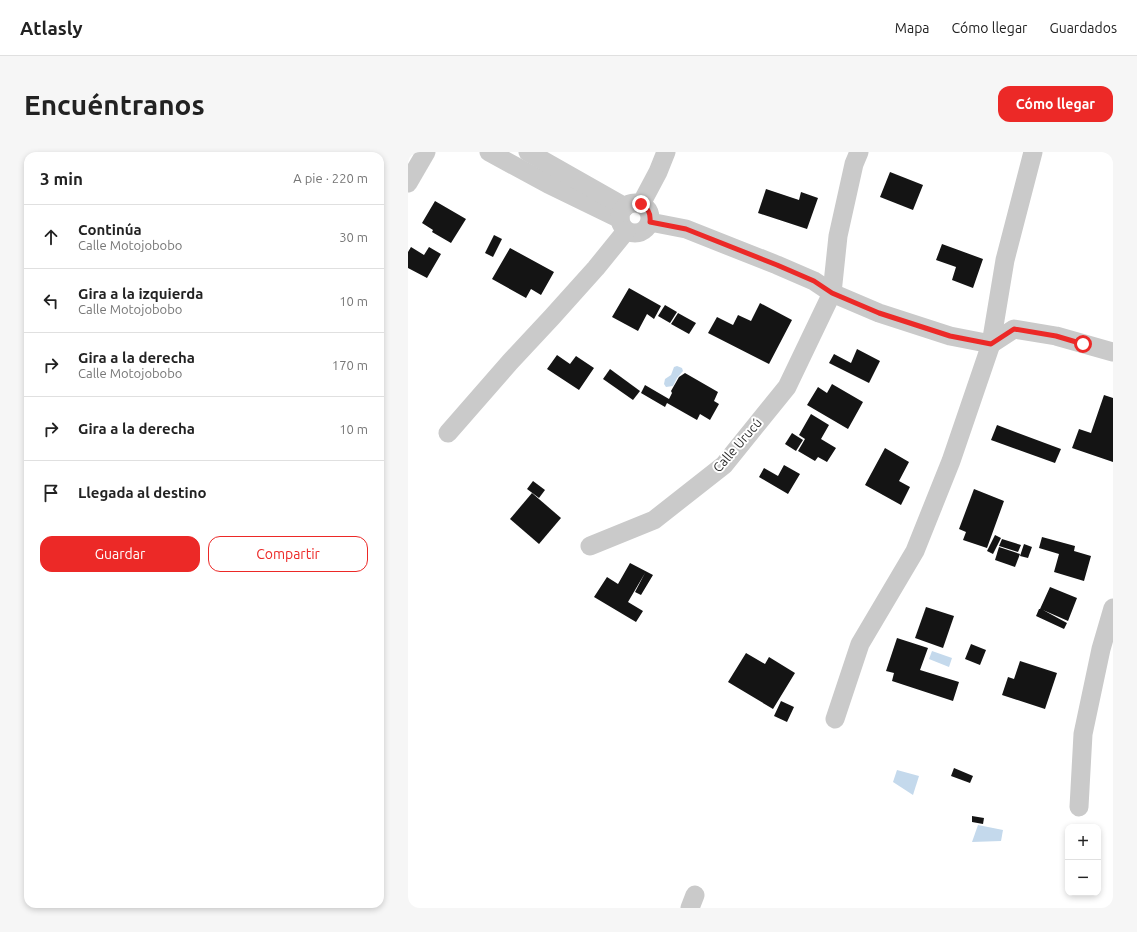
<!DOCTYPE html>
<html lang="es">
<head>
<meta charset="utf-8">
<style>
  body { margin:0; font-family:Ubuntu,sans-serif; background:#f6f6f6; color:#222 }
  .controls { position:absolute; right:12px; bottom:12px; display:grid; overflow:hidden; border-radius:8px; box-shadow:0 2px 6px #0003 }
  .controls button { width:36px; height:36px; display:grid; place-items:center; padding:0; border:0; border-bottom:1px solid #e0e0e0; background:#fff; color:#222; font:20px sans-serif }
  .stop { position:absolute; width:12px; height:12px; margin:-9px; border:3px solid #ec2927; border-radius:50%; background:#fff }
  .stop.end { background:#ec2927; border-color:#fff; box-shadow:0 1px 4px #0008 }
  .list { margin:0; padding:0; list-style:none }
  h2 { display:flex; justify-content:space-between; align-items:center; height:52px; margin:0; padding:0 16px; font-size:17px }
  h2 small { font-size:13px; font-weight:400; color:#767676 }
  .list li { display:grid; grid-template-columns:26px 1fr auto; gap:12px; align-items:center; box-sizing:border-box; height:64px; padding:0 16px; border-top:1px solid #e0e0e0 }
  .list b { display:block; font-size:15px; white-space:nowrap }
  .list p { margin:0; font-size:13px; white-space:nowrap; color:#767676 }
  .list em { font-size:13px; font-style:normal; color:#767676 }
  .actions { display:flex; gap:8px; padding:12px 16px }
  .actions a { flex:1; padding:9px 0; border:1px solid #ec2927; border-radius:12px; text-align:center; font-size:14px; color:#ec2927 }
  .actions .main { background:#ec2927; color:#fff }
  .icon { flex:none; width:22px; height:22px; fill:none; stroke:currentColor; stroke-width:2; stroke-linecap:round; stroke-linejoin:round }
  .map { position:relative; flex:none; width:705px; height:756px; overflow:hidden; border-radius:12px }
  header { display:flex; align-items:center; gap:24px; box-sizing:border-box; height:56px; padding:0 20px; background:#fff; border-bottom:1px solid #e0e0e0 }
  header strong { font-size:19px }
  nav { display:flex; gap:22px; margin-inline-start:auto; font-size:14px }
  .intro { display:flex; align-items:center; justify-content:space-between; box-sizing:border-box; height:96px; padding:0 24px }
  h1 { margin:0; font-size:28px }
  .button { padding:10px 18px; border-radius:12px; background:#ec2927; color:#fff; font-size:14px; font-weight:700 }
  main { display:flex; gap:24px; padding:0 24px }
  aside { flex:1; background:#fff; border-radius:12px; box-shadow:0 2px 6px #0003 }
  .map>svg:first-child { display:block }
  .water { fill:#c4d9ec }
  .building { fill:#141414 }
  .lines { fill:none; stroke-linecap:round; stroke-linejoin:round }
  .minor { stroke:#cacaca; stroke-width:19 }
  .route { stroke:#ec2927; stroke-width:5 }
  .labels { text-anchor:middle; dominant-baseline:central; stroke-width:4; stroke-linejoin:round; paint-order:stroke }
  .street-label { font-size:13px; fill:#2d2d2d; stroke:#fff }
</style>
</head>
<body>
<header>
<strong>Atlasly</strong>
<nav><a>Mapa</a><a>Cómo llegar</a><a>Guardados</a></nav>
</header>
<div class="intro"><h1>Encuéntranos</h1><a class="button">Cómo llegar</a></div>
<main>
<aside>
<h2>3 min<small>A pie · 220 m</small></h2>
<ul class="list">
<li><svg class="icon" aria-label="ahead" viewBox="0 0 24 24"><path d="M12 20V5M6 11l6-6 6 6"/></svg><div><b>Continúa</b><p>Calle Motojobobo</p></div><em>30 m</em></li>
<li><svg class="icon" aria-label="left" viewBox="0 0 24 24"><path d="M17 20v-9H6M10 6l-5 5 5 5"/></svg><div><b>Gira a la izquierda</b><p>Calle Motojobobo</p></div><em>10 m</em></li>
<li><svg class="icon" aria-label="right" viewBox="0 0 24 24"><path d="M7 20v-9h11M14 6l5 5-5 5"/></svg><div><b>Gira a la derecha</b><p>Calle Motojobobo</p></div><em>170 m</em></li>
<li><svg class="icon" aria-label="right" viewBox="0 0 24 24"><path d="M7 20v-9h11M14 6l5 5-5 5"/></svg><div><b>Gira a la derecha</b></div><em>10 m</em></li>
<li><svg class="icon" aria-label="arrive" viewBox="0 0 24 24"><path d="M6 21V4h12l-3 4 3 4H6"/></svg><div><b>Llegada al destino</b></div></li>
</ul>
<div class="actions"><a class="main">Guardar</a><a>Compartir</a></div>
</aside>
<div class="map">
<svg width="705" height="756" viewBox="0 0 705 756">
  <rect width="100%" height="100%" fill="#fff"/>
  <g class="water">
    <polygon points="269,214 274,216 275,219 269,226 265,234 258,235 256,232 257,227 263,223 266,215"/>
    <polygon points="524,499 544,506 541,515 521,507"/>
    <polygon points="489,618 511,624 505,643 485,630"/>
    <polygon points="570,673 595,678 593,689 564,690"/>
  </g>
  <g class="building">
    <polygon points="482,20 515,33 505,58 472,45"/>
    <polygon points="358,37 391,48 393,40 410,46 399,77 350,61"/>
    <polygon points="27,49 58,67 43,91 24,80 25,78 14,71"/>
    <polygon points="86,83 94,87 85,105 77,101"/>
    <polygon points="534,92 575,107 565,136 544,128 548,115 528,108"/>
    <polygon points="3,95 16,103 21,95 33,102 19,126 0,116 0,100"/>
    <polygon points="102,96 146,120 133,143 123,137 118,146 84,127"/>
    <polygon points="221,136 253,154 246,167 239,162 230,179 204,165"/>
    <polygon points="352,151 384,168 361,212 300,181 309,165 325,173 330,163 343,169"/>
    <polygon points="257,153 269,160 262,171 250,164"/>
    <polygon points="270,161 288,171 281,182 263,172"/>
    <polygon points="449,197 472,209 461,231 421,211 426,202 443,211"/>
    <polygon points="149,203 162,212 168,204 186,216 171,238 139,217"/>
    <polygon points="202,217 232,239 225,248 195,227"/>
    <polygon points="277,221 310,240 306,249 311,252 302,268 292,262 289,268 259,251 257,255 233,241 237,233 261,247 264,241 263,239 271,225"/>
    <polygon points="424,232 455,250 440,277 399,253 410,235 419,241"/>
    <polygon points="696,243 705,246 705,310 664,296 671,277 683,281"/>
    <polygon points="403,262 421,273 413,287 428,296 419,310 410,305 407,309 390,299 397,287 391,283"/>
    <polygon points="589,273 653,297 647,311 583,288"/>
    <polygon points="384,281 395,288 388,299 377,292"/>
    <polygon points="477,296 501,310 491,329 502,335 493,353 457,333"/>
    <polygon points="376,313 392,322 380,342 351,325 356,316 370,324"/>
    <polygon points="125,329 137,338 131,346 119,337"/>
    <polygon points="566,337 596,349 579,396 555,388 558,380 551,377"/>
    <polygon points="124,341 153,366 131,392 102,367"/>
    <polygon points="587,383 593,386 585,402 579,399"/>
    <polygon points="634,385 667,394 666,399 683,404 676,429 646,420 651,402 631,396"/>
    <polygon points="594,387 613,393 610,400 591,394"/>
    <polygon points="616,392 624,395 620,406 612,404"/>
    <polygon points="591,395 612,402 607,415 587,408"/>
    <polygon points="222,411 245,423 233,443 227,440 237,421 220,450 235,459 228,470 186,445 199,425 210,432"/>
    <polygon points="642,435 669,446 660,469 635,458 659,471 656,477 628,464 631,457 632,457"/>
    <polygon points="518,455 546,464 535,496 507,486"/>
    <polygon points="489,486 520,496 512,518 551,530 545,549 484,529 486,521 478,519"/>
    <polygon points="563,492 578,498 572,513 557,507"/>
    <polygon points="338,501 357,512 361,505 387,521 365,557 320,530"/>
    <polygon points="612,509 649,521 637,557 594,543 600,525 606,527"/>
    <polygon points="373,549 386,555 379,570 366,564"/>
    <polygon points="546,616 565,624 562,631 543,624"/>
    <polygon points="564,664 576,666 575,672 564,670"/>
  </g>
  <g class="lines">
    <g class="minor">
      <polyline points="81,0 140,32 212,67"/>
      <polyline points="120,0 217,55"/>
      <polyline points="0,31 18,0"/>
      <circle cx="227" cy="66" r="15"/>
      <polyline points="233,52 250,20 258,0"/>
      <polyline points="242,70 278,77 369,113 406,129 424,141 471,161 542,184 583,192 606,177 648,184 705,200"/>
      <polyline points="40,281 102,210 144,165 188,116 218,79"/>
      <polyline points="182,394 246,368 316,313 379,235 424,141 430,84 446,12 451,0"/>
      <polyline points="427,567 452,492 507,399 543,309 583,192 597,108 625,0"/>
      <polyline points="671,655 675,582 693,497 705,456"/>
      <polyline points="282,756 287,743"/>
    </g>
  </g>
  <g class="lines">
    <path class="route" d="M233,52C240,56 243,61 242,70L278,77L369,113L406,129L424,141L471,161L542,184L583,192L606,177L648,184L675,192"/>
  </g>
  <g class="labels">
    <g class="street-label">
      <text transform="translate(329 293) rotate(-49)">Calle Urucú</text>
    </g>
  </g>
</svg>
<div class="controls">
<button>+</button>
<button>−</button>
</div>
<div class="stop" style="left:675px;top:192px"></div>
<div class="stop end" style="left:233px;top:52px"></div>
</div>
</main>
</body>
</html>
